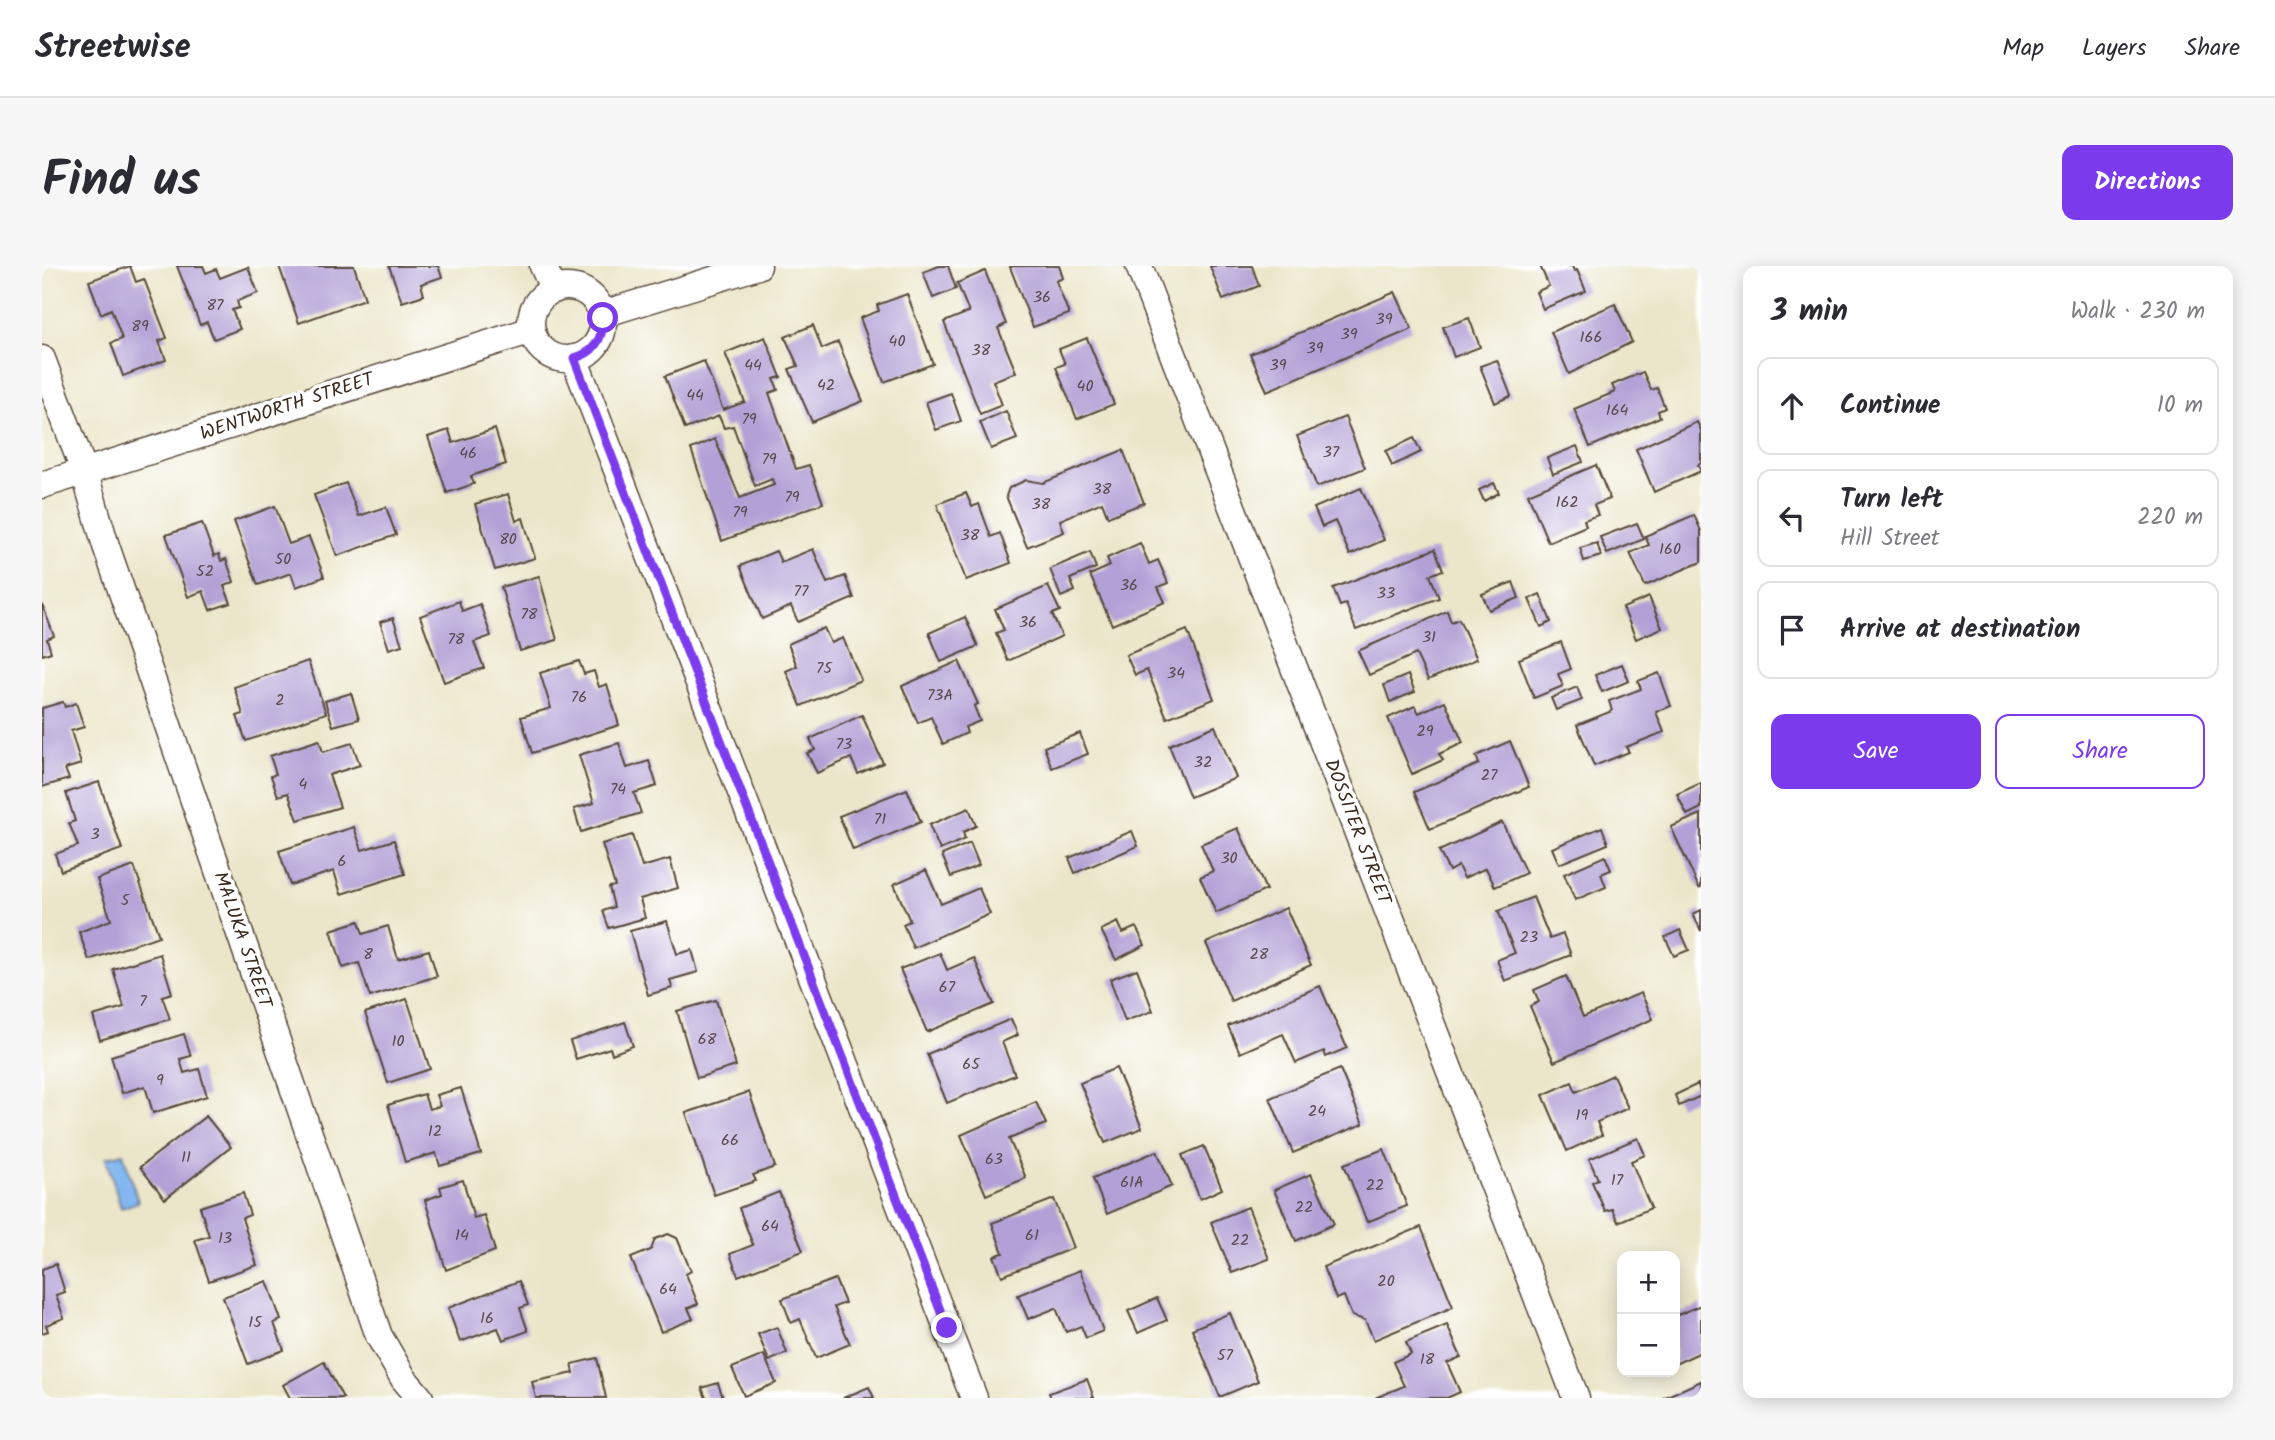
<!DOCTYPE html>
<html lang="en">
<head>
<meta charset="utf-8">
<style>
  body { margin:0; font-family:Kalam,sans-serif; background:#f7f7f7; color:#2b2b33 }
  .controls { position:absolute; right:21px; bottom:21px; display:grid; overflow:hidden; border-radius:14px; box-shadow:0 4px 18px #0003 }
  .controls button { width:63px; height:63px; display:grid; place-items:center; padding:0; border:0; border-bottom:2px solid #e1e1e2; background:#fff; color:#2b2b33; font:35px sans-serif }
  .stop { position:absolute; width:21px; height:21px; margin:-16px; border:5px solid #7c3aed; border-radius:50%; background:#fff }
  .stop.end { background:#7c3aed; border-color:#fff; box-shadow:0 2px 7px #0008 }
  .list { margin:0; padding:0; list-style:none }
  h2 { display:flex; justify-content:space-between; align-items:center; height:91px; margin:0; padding:0 28px; font-size:30px }
  h2 small { font-size:23px; font-weight:400; color:#7c7c81 }
  .list li { display:grid; grid-template-columns:46px 1fr auto; gap:21px; align-items:center; box-sizing:border-box; height:98px; margin:0 14px 14px; padding:0 14px; border:2px solid #e1e1e2; border-radius:14px }
  .list b { display:block; font-size:26px; white-space:nowrap }
  .list p { margin:0; font-size:23px; white-space:nowrap; color:#7c7c81 }
  .list em { font-size:23px; font-style:normal; color:#7c7c81 }
  .actions { display:flex; gap:14px; padding:21px 28px }
  .actions a { flex:1; padding:16px 0; border:2px solid #7c3aed; border-radius:14px; text-align:center; font-size:24px; color:#7c3aed }
  .actions .main { background:#7c3aed; color:#fff }
  .icon { flex:none; width:38px; height:38px; fill:none; stroke:currentColor; stroke-width:2; stroke-linecap:round; stroke-linejoin:round }
  .map { position:relative; flex:none; width:1659px; height:1132px; overflow:hidden; border-radius:14px }
  header { display:flex; align-items:center; gap:42px; box-sizing:border-box; height:98px; padding:0 35px; background:#fff; border-bottom:2px solid #e1e1e2 }
  header strong { font-size:33px }
  nav { display:flex; gap:38px; margin-inline-start:auto; font-size:24px }
  .intro { display:flex; align-items:center; justify-content:space-between; box-sizing:border-box; height:168px; padding:0 42px }
  h1 { margin:0; font-size:49px }
  .button { padding:18px 32px; border-radius:14px; background:#7c3aed; color:#fff; font-size:24px; font-weight:700 }
  main { display:flex; gap:42px; padding:0 42px }
  aside { flex:1; background:#fff; border-radius:14px; box-shadow:0 4px 18px #0003 }
  .map>svg:first-child { display:block }
  .water { fill:#84b7f1; stroke:#607088; stroke-width:2 }
  .building { fill:#b2a1d6 }
  .lines { fill:none; stroke-linecap:round; stroke-linejoin:round }
  .street-casing { stroke:#554638; stroke-width:29 }
  .street { stroke:#fff; stroke-width:26 }
  .route { stroke:#7c3aed; stroke-width:9 }
  .labels { text-anchor:middle; dominant-baseline:central; stroke-width:7; stroke-linejoin:round; paint-order:stroke }
  .number-label { font-size:16px; fill:#59484c }
  .street-label { font-size:19px; fill:#3b2a1e; stroke:#fff }
</style>
</head>
<body>
<header>
<strong>Streetwise</strong>
<nav><a>Map</a><a>Layers</a><a>Share</a></nav>
</header>
<div class="intro"><h1>Find us</h1><a class="button">Directions</a></div>
<main>
<div class="map">
<svg width="1659" height="1132" viewBox="0 0 1659 1132">
  <rect width="100%" height="100%" fill="#fff"/>
  <filter id="ink" filterUnits="userSpaceOnUse"><feTurbulence type="fractalNoise" baseFrequency=".0143" numOctaves="2"/><feDisplacementMap in="SourceGraphic" scale="14" xChannelSelector="R" yChannelSelector="G"/><feConvolveMatrix kernelMatrix="1 2 1 2 8 2 1 2 1" color-interpolation-filters="sRGB"/></filter>
  <filter id="wash" filterUnits="userSpaceOnUse"><feTurbulence type="fractalNoise" baseFrequency=".00686" numOctaves="4" result="noise"/><feDisplacementMap in="SourceGraphic" scale="28" xChannelSelector="R" yChannelSelector="G"/><feGaussianBlur stdDeviation="1.57" result="paint"/><feColorMatrix in="noise" values="0 0 0 0 0 0 0 0 0 0 0 0 0 0 0 0 0 1.4 0 .05"/><feComposite in="paint" operator="in"/></filter>
  <g filter="url(#wash)">
    <rect width="100%" height="100%" fill="#ebe6c9"/>
    <polygon class="water" points="81,887 96,936 79,942 64,892"/>
    <g id="blocks">
      <g class="building">
        <polygon points="88,0 94,16 102,13 125,72 117,75 124,94 81,110 69,77 80,73 69,43 59,48 47,15"/>
        <polygon points="135,0 161,0 164,7 174,3 178,12 206,1 216,27 195,35 197,42 190,44 198,63 172,73 165,56 158,59"/>
        <polygon points="237,0 312,0 323,33 257,57"/>
        <polygon points="347,0 396,0 400,11 379,18 382,29 360,36"/>
        <polygon points="897,0 906,0 914,23 891,32 881,6"/>
        <polygon points="972,0 1017,0 1021,12 1014,15 1027,48 991,61 968,1"/>
        <polygon points="1168,0 1210,0 1217,20 1181,34"/>
        <polygon points="1498,0 1530,0 1532,5 1535,4 1544,25 1501,43 1494,26 1507,20"/>
        <polygon points="943,5 964,58 956,62 974,106 951,115 960,139 938,148 902,56 927,46 915,17"/>
        <polygon points="1353,26 1370,63 1225,125 1208,88"/>
        <polygon points="865,28 891,98 842,116 818,52 837,45 835,39"/>
        <polygon points="1573,38 1590,76 1527,108 1509,66"/>
        <polygon points="1427,52 1438,81 1412,91 1401,61"/>
        <polygon points="771,59 780,83 796,76 821,135 770,156 747,103 756,100 743,71"/>
        <polygon points="723,71 739,111 732,113 736,124 727,127 754,203 767,199 781,237 680,275 649,183 673,173 698,232 732,219 730,213 713,220 691,160 682,162 677,150 643,163 623,110 662,95 681,144 703,136 683,87"/>
        <polygon points="1045,72 1072,138 1035,153 1014,101 1023,98 1017,83"/>
        <polygon points="1455,94 1469,130 1453,137 1438,100"/>
        <polygon points="1601,106 1609,124 1615,122 1623,142 1616,145 1618,151 1548,181 1532,143 1573,126 1570,119"/>
        <polygon points="909,127 919,155 894,164 884,136"/>
        <polygon points="964,145 975,173 949,183 938,156"/>
        <polygon points="1303,151 1323,202 1275,221 1255,170"/>
        <polygon points="1655,156 1659,164 1659,197 1656,199 1659,205 1612,226 1594,183"/>
        <polygon points="453,163 464,198 429,210 432,218 405,227 386,171 407,164 411,177"/>
        <polygon points="1372,172 1379,186 1350,200 1344,185"/>
        <polygon points="1535,180 1541,196 1511,208 1505,192"/>
        <polygon points="1081,184 1102,237 1066,251 1060,236 1018,254 1022,266 985,281 964,230 967,222 984,214 1001,217"/>
        <polygon points="1554,199 1568,233 1552,239 1556,249 1542,254 1544,260 1506,276 1486,228"/>
        <polygon points="304,217 317,250 344,241 354,269 295,290 272,229"/>
        <polygon points="1452,217 1457,227 1442,235 1437,224"/>
        <polygon points="1319,222 1342,274 1308,289 1293,255 1280,261 1272,242"/>
        <polygon points="924,227 930,241 937,238 949,271 958,267 969,297 924,314 895,238"/>
        <polygon points="466,228 474,255 481,252 493,292 453,304 433,238"/>
        <polygon points="233,240 247,278 267,271 282,311 254,321 249,307 216,319 192,255"/>
        <polygon points="1652,249 1659,265 1659,296 1603,320 1588,287 1607,279 1603,270"/>
        <polygon points="160,257 172,290 177,288 179,295 184,293 192,316 182,320 189,337 168,344 161,325 146,331 124,269"/>
        <polygon points="1595,257 1602,273 1565,288 1558,271"/>
        <polygon points="1098,277 1107,298 1116,294 1126,317 1116,321 1123,336 1070,359 1048,309 1068,300 1065,292"/>
        <polygon points="1555,277 1559,290 1542,295 1538,282"/>
        <polygon points="771,283 785,317 803,310 812,332 756,356 749,340 720,353 698,300 734,285 739,296"/>
        <polygon points="1393,283 1401,304 1388,309 1397,332 1314,364 1304,338 1298,340 1291,322"/>
        <polygon points="1048,286 1054,302 1028,313 1033,325 1019,331 1008,303"/>
        <polygon points="497,310 515,374 478,385 459,321"/>
        <polygon points="1471,316 1477,332 1447,344 1440,328"/>
        <polygon points="1006,320 1018,345 1010,348 1020,370 966,395 954,367 962,364 953,343"/>
        <polygon points="1498,328 1509,356 1499,361 1487,333"/>
        <polygon points="1607,331 1620,362 1594,373 1581,342"/>
        <polygon points="417,335 420,345 438,338 449,370 432,376 442,402 402,416 378,350"/>
        <polygon points="0,338 12,370 5,373 9,386 0,389"/>
        <polygon points="1405,345 1409,356 1417,353 1435,393 1386,414 1374,388 1327,409 1316,385"/>
        <polygon points="923,351 936,380 899,396 887,367"/>
        <polygon points="351,352 360,379 347,383 338,356"/>
        <polygon points="782,362 789,377 801,372 819,414 759,440 744,405 755,400 746,378"/>
        <polygon points="1145,364 1172,433 1125,452 1105,404 1093,409 1084,389"/>
        <polygon points="1519,376 1529,403 1516,408 1521,420 1492,432 1477,393"/>
        <polygon points="266,395 284,447 204,475 195,450 201,448 192,421"/>
        <polygon points="537,395 542,408 552,405 557,421 565,418 577,459 490,487 479,451 509,442 498,407"/>
        <polygon points="917,395 936,438 932,440 938,455 923,461 925,467 901,478 889,451 876,457 860,420"/>
        <polygon points="1580,398 1587,415 1560,426 1553,409"/>
        <polygon points="1617,407 1629,440 1614,446 1622,466 1584,481 1587,486 1552,500 1535,459 1570,445 1567,435 1599,423 1596,415"/>
        <polygon points="1366,409 1373,426 1348,436 1342,419"/>
        <polygon points="1535,421 1540,434 1514,444 1509,432"/>
        <polygon points="309,427 317,453 291,460 283,435"/>
        <polygon points="1403,435 1421,477 1397,488 1401,494 1370,508 1346,452 1373,440 1377,447"/>
        <polygon points="21,436 23,441 34,437 42,461 29,465 39,498 23,503 27,513 0,521 0,442"/>
        <polygon points="820,449 841,497 816,508 809,492 775,507 765,487 773,484 768,473"/>
        <polygon points="1173,460 1194,512 1148,531 1127,479"/>
        <polygon points="1038,467 1046,488 1010,502 1002,481"/>
        <polygon points="277,474 281,486 310,477 318,499 287,509 298,541 256,554 246,527 236,530 229,510 234,508 228,490"/>
        <polygon points="1468,475 1487,521 1388,563 1372,526 1437,498 1434,490"/>
        <polygon points="577,477 585,502 607,495 615,520 592,527 599,547 539,566 532,543 552,537 537,489"/>
        <polygon points="57,516 80,583 19,605 13,588 36,580 27,557 33,555 24,527"/>
        <polygon points="1659,517 1659,542 1645,549 1635,528"/>
        <polygon points="865,523 879,556 811,584 797,550"/>
        <polygon points="927,542 934,560 921,566 923,573 898,584 887,559"/>
        <polygon points="1659,548 1659,621 1657,622 1629,561"/>
        <polygon points="1460,556 1484,607 1453,621 1444,602 1422,612 1416,600 1407,605 1397,585"/>
        <polygon points="312,561 320,584 352,574 363,608 299,628 292,605 248,619 237,585"/>
        <polygon points="1560,561 1566,578 1517,598 1510,582"/>
        <polygon points="1196,562 1224,624 1174,647 1158,611 1171,605 1159,578"/>
        <polygon points="1090,565 1096,580 1033,607 1027,592"/>
        <polygon points="590,569 600,601 628,593 636,622 598,633 603,652 567,662 561,645 572,641 567,621 573,620 560,578"/>
        <polygon points="928,577 937,599 909,611 900,589"/>
        <polygon points="1563,590 1569,604 1559,608 1564,621 1533,634 1522,608"/>
        <polygon points="92,600 117,670 47,694 37,666 69,654 55,613"/>
        <polygon points="884,604 899,638 937,622 948,648 871,682 861,658 868,655 852,618"/>
        <polygon points="1491,631 1508,673 1521,668 1529,689 1463,715 1455,694 1473,687 1456,645"/>
        <polygon points="1244,642 1269,699 1189,735 1164,677"/>
        <polygon points="1659,644 1659,665 1651,648"/>
        <polygon points="317,655 321,668 346,660 356,693 387,684 395,710 328,731 317,697 301,702 289,664"/>
        <polygon points="625,655 635,688 650,684 656,706 628,714 630,722 606,729 588,665"/>
        <polygon points="1076,656 1081,667 1094,661 1103,679 1074,694 1059,664"/>
        <polygon points="1638,664 1647,684 1632,690 1623,671"/>
        <polygon points="898,687 905,704 932,692 952,738 885,766 858,703"/>
        <polygon points="118,688 130,727 120,730 128,753 58,774 51,750 82,741 71,703"/>
        <polygon points="1095,703 1111,745 1083,755 1068,713"/>
        <polygon points="1524,710 1541,751 1599,727 1611,753 1512,796 1488,740 1497,736 1492,724"/>
        <polygon points="1278,720 1305,782 1284,791 1282,785 1254,797 1241,768 1198,787 1186,760"/>
        <polygon points="365,733 388,803 346,817 323,747"/>
        <polygon points="674,734 694,800 655,812 635,745"/>
        <polygon points="969,753 976,769 960,776 973,809 905,837 885,788"/>
        <polygon points="583,756 591,780 570,788 568,782 534,793 528,775"/>
        <polygon points="142,768 149,790 138,793 142,807 157,803 165,830 111,847 103,820 80,827 69,790"/>
        <polygon points="1074,802 1100,862 1063,877 1038,817"/>
        <polygon points="1298,803 1321,858 1251,887 1228,832"/>
        <polygon points="1571,809 1586,842 1555,856 1560,869 1525,885 1501,829 1530,816 1534,826"/>
        <polygon points="1656,818 1659,830 1637,840 1633,829"/>
        <polygon points="419,822 439,888 398,900 394,887 363,896 346,839 382,828 387,843 398,840 394,829"/>
        <polygon points="707,826 733,901 711,909 714,915 672,929 644,847"/>
        <polygon points="994,836 1004,858 967,873 984,912 944,929 919,869"/>
        <polygon points="164,850 189,881 123,933 98,901"/>
        <polygon points="1596,872 1603,889 1589,895 1609,942 1576,956 1570,943 1563,945 1550,916 1556,913 1547,893"/>
        <polygon points="1162,880 1180,923 1158,933 1140,889"/>
        <polygon points="1342,883 1365,940 1325,956 1302,898"/>
        <polygon points="1115,885 1130,920 1065,948 1051,912"/>
        <polygon points="1269,908 1292,958 1254,975 1232,924"/>
        <polygon points="421,914 432,952 442,949 453,985 404,1004 383,934 400,928 398,921"/>
        <polygon points="737,926 761,985 696,1010 688,988 711,979 697,942"/>
        <polygon points="201,927 208,949 200,952 215,999 167,1015 153,974 167,970 158,941"/>
        <polygon points="1012,933 1031,982 960,1010 952,990 961,987 950,957"/>
        <polygon points="1206,941 1227,993 1190,1007 1169,956"/>
        <polygon points="1379,961 1411,1041 1332,1074 1323,1054 1310,1050 1302,1030 1294,1033 1281,1001"/>
        <polygon points="626,968 635,972 649,1005 644,1008 656,1038 646,1042 651,1053 619,1066 589,992 609,984 613,973"/>
        <polygon points="14,998 23,1026 14,1029 22,1052 4,1059 6,1065 0,1067 0,1003"/>
        <polygon points="1038,1004 1061,1065 1044,1072 1039,1060 1024,1066 1014,1042 986,1053 976,1029"/>
        <polygon points="793,1013 803,1037 792,1041 808,1078 774,1092 758,1053 749,1057 740,1033"/>
        <polygon points="225,1015 239,1054 232,1057 242,1084 206,1098 181,1031"/>
        <polygon points="477,1015 486,1039 478,1042 486,1065 461,1074 456,1062 418,1076 406,1042"/>
        <polygon points="1115,1032 1125,1054 1096,1067 1086,1045"/>
        <polygon points="1659,1039 1659,1086 1633,1098 1633,1050"/>
        <polygon points="1188,1047 1216,1115 1178,1131 1150,1063"/>
        <polygon points="1405,1059 1419,1091 1405,1097 1418,1126 1405,1132 1333,1132 1362,1120 1351,1096 1369,1088 1364,1076"/>
        <polygon points="735,1061 745,1087 727,1095 716,1068"/>
        <polygon points="722,1089 734,1117 702,1130 690,1102"/>
        <polygon points="555,1092 564,1132 494,1132 490,1116 532,1107 530,1098"/>
        <polygon points="282,1096 301,1132 248,1132 241,1119"/>
        <polygon points="1045,1113 1052,1132 1009,1132 1007,1127"/>
        <polygon points="1659,1115 1659,1132 1621,1132"/>
        <polygon points="676,1117 681,1132 664,1132 660,1122"/>
        <polygon points="827,1121 832,1132 801,1132"/>
      </g>
    </g>
  </g>
  <g filter="url(#ink)">
    <use href="#blocks" fill-opacity="0" stroke="#554638" stroke-width="2"/>
    <g class="lines">
      <g class="street-casing">
        <g id="street">
          <polyline points="501,0 512,24"/>
          <polyline points="1097,0 1534,1132"/>
          <circle cx="525" cy="57" r="36"/>
          <polyline points="561,48 716,0"/>
          <polyline points="532,92 932,1132"/>
          <polyline points="0,93 42,205 64,280 337,1070 362,1113 378,1132"/>
          <polyline points="0,219 490,64"/>
        </g>
      </g>
      <use href="#street" class="street"/>
    </g>
  </g>
  <g class="lines" filter="url(#ink)">
    <path class="route" d="M561,52C561,72 553,87 532,92L905,1062"/>
  </g>
  <g class="labels">
    <g class="number-label">
      <text x="1000" y="31">36</text>
      <text x="173" y="39">87</text>
      <text x="1342" y="53">39</text>
      <text x="98" y="60">89</text>
      <text x="1307" y="68">39</text>
      <text x="1549" y="71">166</text>
      <text x="855" y="75">40</text>
      <text x="1273" y="82">39</text>
      <text x="939" y="84">38</text>
      <text x="711" y="99">44</text>
      <text x="1236" y="99">39</text>
      <text x="784" y="119">42</text>
      <text x="1043" y="120">40</text>
      <text x="653" y="129">44</text>
      <text x="1575" y="144">164</text>
      <text x="707" y="153">79</text>
      <text x="1289" y="186">37</text>
      <text x="426" y="187">46</text>
      <text x="727" y="193">79</text>
      <text x="1060" y="223">38</text>
      <text x="750" y="231">79</text>
      <text x="1525" y="236">162</text>
      <text x="999" y="238">38</text>
      <text x="698" y="246">79</text>
      <text x="928" y="269">38</text>
      <text x="466" y="273">80</text>
      <text x="1628" y="283">160</text>
      <text x="241" y="293">50</text>
      <text x="163" y="305">52</text>
      <text x="1087" y="319">36</text>
      <text x="759" y="325">77</text>
      <text x="1344" y="327">33</text>
      <text x="487" y="348">78</text>
      <text x="986" y="356">36</text>
      <text x="1387" y="371">31</text>
      <text x="414" y="373">78</text>
      <text x="782" y="402">75</text>
      <text x="1134" y="407">34</text>
      <text x="898" y="429">73A</text>
      <text x="537" y="431">76</text>
      <text x="238" y="434">2</text>
      <text x="1383" y="465">29</text>
      <text x="802" y="478">73</text>
      <text x="1161" y="496">32</text>
      <text x="1447" y="509">27</text>
      <text x="261" y="518">4</text>
      <text x="576" y="523">74</text>
      <text x="838" y="553">71</text>
      <text x="53" y="568">3</text>
      <text x="1187" y="592">30</text>
      <text x="300" y="595">6</text>
      <text x="83" y="634">5</text>
      <text x="1487" y="671">23</text>
      <text x="326" y="688">8</text>
      <text x="1217" y="688">28</text>
      <text x="905" y="721">67</text>
      <text x="101" y="735">7</text>
      <text x="665" y="773">68</text>
      <text x="356" y="775">10</text>
      <text x="929" y="798">65</text>
      <text x="118" y="814">9</text>
      <text x="1275" y="845">24</text>
      <text x="1540" y="849">19</text>
      <text x="393" y="865">12</text>
      <text x="688" y="874">66</text>
      <text x="144" y="891">11</text>
      <text x="952" y="893">63</text>
      <text x="1575" y="914">17</text>
      <text x="1090" y="916">61A</text>
      <text x="1333" y="919">22</text>
      <text x="1262" y="941">22</text>
      <text x="728" y="960">64</text>
      <text x="420" y="969">14</text>
      <text x="990" y="969">61</text>
      <text x="183" y="972">13</text>
      <text x="1198" y="974">22</text>
      <text x="1344" y="1015">20</text>
      <text x="626" y="1023">64</text>
      <text x="445" y="1052">16</text>
      <text x="213" y="1056">15</text>
      <text x="1183" y="1089">57</text>
      <text x="1385" y="1093">18</text>
    </g>
    <g class="street-label">
      <text transform="translate(245 141) rotate(-18)">WENTWORTH STREET</text>
      <text transform="translate(1315 566) rotate(69)">DOSSITER STREET</text>
      <text transform="translate(200 674) rotate(71)">MALUKA STREET</text>
    </g>
  </g>
</svg>
<div class="controls">
<button>+</button>
<button>−</button>
</div>
<div class="stop" style="left:561px;top:52px"></div>
<div class="stop end" style="left:905px;top:1062px"></div>
</div>
<aside>
<h2>3 min<small>Walk · 230 m</small></h2>
<ul class="list">
<li><svg class="icon" aria-label="ahead" viewBox="0 0 24 24"><path d="M12 20V5M6 11l6-6 6 6"/></svg><div><b>Continue</b></div><em>10 m</em></li>
<li><svg class="icon" aria-label="left" viewBox="0 0 24 24"><path d="M17 20v-9H6M10 6l-5 5 5 5"/></svg><div><b>Turn left</b><p>Hill Street</p></div><em>220 m</em></li>
<li><svg class="icon" aria-label="arrive" viewBox="0 0 24 24"><path d="M6 21V4h12l-3 4 3 4H6"/></svg><div><b>Arrive at destination</b></div></li>
</ul>
<div class="actions"><a class="main">Save</a><a>Share</a></div>
</aside>
</main>
</body>
</html>
